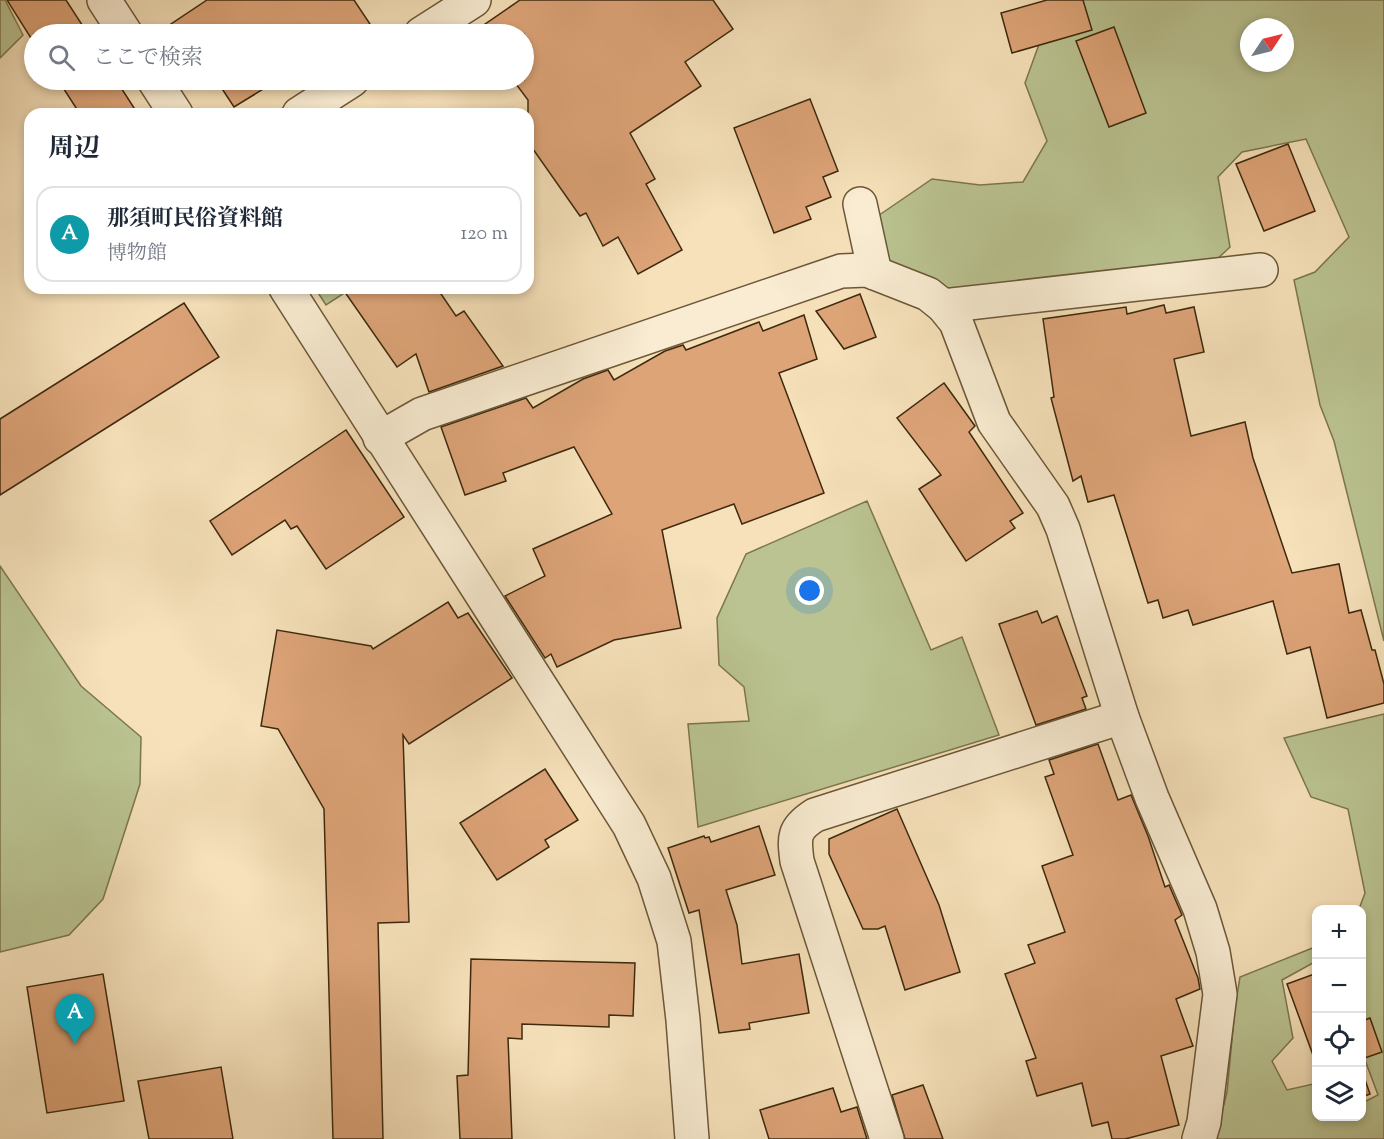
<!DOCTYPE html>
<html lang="ja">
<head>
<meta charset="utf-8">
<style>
  body { margin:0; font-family:"Sorts Mill Goudy","Noto Serif JP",serif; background:#f6f6f7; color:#1f2937 }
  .controls { position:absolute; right:18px; bottom:18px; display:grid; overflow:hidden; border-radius:12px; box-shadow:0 3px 9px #0003 }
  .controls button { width:54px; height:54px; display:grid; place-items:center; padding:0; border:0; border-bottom:2px solid #e0e1e3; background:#fff; color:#1f2937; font:30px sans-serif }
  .compass { position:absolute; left:1240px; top:18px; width:54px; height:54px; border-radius:50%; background:#fff; box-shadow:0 3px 9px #0003; rotate:55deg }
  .you { position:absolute; left:810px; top:591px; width:21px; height:21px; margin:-15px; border:4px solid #fff; border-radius:50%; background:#1a73e8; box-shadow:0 0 0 9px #1a73e833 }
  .badge { display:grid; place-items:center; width:39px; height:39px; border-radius:50%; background:#b45309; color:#fff; font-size:20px; font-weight:700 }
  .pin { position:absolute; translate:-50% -50px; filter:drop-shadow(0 2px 3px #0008) }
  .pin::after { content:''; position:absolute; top:32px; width:21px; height:18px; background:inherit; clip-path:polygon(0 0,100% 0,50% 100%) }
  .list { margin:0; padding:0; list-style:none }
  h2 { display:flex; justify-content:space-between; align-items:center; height:78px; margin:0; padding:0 24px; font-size:26px }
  h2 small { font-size:20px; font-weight:400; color:#747a83 }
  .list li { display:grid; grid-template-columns:39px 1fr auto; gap:18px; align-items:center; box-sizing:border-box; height:96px; margin:0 12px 12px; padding:0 12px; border:2px solid #e0e1e3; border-radius:18px }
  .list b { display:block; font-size:22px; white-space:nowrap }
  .list p { margin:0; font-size:20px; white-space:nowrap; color:#747a83 }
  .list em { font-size:20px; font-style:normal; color:#747a83 }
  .icon { flex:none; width:33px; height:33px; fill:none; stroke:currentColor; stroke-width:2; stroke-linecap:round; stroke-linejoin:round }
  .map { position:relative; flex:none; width:1384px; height:1139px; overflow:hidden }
  .search { position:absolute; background:#fff; box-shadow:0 3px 9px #0003; left:24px; top:24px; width:510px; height:66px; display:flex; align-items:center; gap:15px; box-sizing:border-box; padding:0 21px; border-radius:33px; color:#747a83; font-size:22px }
  .panel { position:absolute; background:#fff; box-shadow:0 3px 9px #0003; left:24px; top:108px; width:510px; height:186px; border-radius:18px }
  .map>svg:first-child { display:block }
  .green { fill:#bac391; stroke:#7c764f; stroke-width:1.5; fill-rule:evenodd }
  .building { fill:#dda478; stroke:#3d290d; stroke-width:1.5 }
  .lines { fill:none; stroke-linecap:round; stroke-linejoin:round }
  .minor-casing { stroke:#6b5738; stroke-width:36 }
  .minor { stroke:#f9ecd2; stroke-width:33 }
</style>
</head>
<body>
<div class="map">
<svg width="1384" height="1139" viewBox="0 0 1384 1139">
  <rect width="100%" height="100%" fill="#f6e1ba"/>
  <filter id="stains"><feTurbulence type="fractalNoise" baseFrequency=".00333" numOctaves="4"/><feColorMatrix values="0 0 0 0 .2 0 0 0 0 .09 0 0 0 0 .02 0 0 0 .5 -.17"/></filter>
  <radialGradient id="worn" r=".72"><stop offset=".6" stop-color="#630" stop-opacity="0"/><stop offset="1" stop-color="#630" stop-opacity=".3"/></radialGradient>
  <g class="green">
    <polygon points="0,0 5,0 23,35 0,58"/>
    <path d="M1055,0H1384V641L1334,441L1320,405L1294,280L1315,272L1349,237L1306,139L1242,152L1218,177L1230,247L1212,264L946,296L882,266L872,220L932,179L980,185L1023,182L1047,141L1025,83ZM1249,27H1285V63H1249Z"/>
    <polygon points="315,288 352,288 326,305"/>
    <polygon points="867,501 931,650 962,637 999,735 698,827 688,724 749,721 744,687 719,665 717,618 746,554"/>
    <polygon points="0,566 81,686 141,737 140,784 103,899 69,935 0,952"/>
    <polygon points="1384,714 1384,1139 1215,1139 1227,1092 1235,1008 1240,977 1315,947 1313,963 1282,980 1293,1038 1272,1061 1287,1090 1313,1084 1316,1091 1316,1116 1362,1116 1362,1103 1378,1095 1362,1052 1362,910 1359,909 1365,893 1348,809 1311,797 1284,738"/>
  </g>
  <g class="building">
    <polygon points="7,0 66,0 88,34 34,34 34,43"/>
    <polygon points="207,0 354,0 370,24 354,34 178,34 171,24"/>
    <polygon points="520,0 713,0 733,29 685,62 701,86 630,133 655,179 646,184 682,250 638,274 618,237 603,246 586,213 580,216 528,142 528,100 513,80 524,80 524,34 482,34 478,29"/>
    <polygon points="1047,0 1083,0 1092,30 1012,53 1001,13"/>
    <polygon points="1114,27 1146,113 1109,127 1076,41"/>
    <polygon points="58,80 116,80 138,114 80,114"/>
    <polygon points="208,80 278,80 234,107 219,84 213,87"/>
    <polygon points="810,99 838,171 823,177 831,197 806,207 811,219 774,233 734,128"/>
    <polygon points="1288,144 1315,211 1264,231 1236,164"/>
    <polygon points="342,288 437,288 456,316 464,311 503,366 429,392 416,354 397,367"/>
    <polygon points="860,294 876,337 844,349 816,311"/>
    <polygon points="184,303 219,357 0,495 0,419"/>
    <polygon points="1164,305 1166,313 1194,307 1204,352 1174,359 1191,436 1245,422 1253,458 1292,573 1339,564 1349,613 1361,610 1372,650 1375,650 1384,684 1384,703 1327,718 1310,647 1287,654 1273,601 1193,625 1188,610 1163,618 1158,600 1148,603 1114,495 1088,502 1081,476 1073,481 1051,398 1054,397 1043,319 1126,307 1127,314"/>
    <polygon points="804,315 817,359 779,373 824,493 742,524 734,504 662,530 681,628 614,640 557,667 551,654 545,658 505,596 545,576 533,549 612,514 574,447 503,473 506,481 465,495 441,427 526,398 533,408 583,379 608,370 614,380 665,351 683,345 686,350 759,322 763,331"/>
    <polygon points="944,383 975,426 969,432 1023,513 1010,521 1015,528 966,561 919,489 941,475 897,418"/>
    <polygon points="346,430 404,517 326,569 297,526 291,529 285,520 232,555 210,521"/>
    <polygon points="448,602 458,618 468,613 512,678 409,744 403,735 409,922 378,923 383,1139 333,1139 324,809 278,729 261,726 277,630 371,646 373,649"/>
    <polygon points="1037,611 1042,623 1057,616 1087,696 1082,698 1086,709 1036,725 999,624"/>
    <polygon points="1098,744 1118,800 1131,795 1148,836 1165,887 1169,885 1182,915 1175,920 1198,978 1200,989 1176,999 1193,1046 1161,1056 1179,1125 1125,1139 1112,1139 1108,1122 1092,1126 1082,1083 1037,1096 1026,1061 1036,1058 1005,974 1035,963 1028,945 1065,932 1042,866 1073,855 1045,777 1054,774 1049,760"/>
    <polygon points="545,769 578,820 545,840 549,847 497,880 460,823"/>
    <polygon points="897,809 939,905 960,972 905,990 885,926 878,929 863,929 829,854 829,839"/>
    <polygon points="759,826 775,875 726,890 737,925 742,964 799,954 809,1013 749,1023 750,1029 719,1033 699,910 689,913 668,848 704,836 705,838 709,837 711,842"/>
    <polygon points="471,959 635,963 633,1016 609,1015 609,1027 522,1024 522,1039 508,1038 512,1139 460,1139 457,1076 468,1075"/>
    <polygon points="1317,973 1317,1066 1287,984"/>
    <polygon points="103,974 124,1101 47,1113 27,987"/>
    <polygon points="1370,1018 1382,1052 1362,1059 1362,1021"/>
    <polygon points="221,1067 233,1139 149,1139 138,1081"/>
    <polygon points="1362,1071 1370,1094 1362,1097"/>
    <polygon points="923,1085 943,1139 905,1139 892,1095"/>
    <polygon points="833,1088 841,1112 857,1107 867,1139 769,1139 760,1110"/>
  </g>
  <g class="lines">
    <g class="minor-casing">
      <g id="minor">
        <polyline points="104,0 126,34"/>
        <polyline points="421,34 474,0"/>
        <polyline points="154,80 176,114"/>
        <polyline points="299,114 352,80"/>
        <polyline points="860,204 875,273"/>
        <polyline points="286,288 629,825 654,878 674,941 683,1020 692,1139"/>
        <polyline points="943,306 1261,270"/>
        <polyline points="380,438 422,414 841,271 867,270 928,294 943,306 956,322 994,422 1053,506 1063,529 1122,717 1152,798 1200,909 1213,952 1220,994 1204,1122 1199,1139"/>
        <path d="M887,1139L797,861C794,837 793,829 815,815L1122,717"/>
      </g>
    </g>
    <use href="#minor" class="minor"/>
  </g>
  <rect width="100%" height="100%" filter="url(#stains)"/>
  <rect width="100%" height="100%" fill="url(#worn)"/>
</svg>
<div class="controls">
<button>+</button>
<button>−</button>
<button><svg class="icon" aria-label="locate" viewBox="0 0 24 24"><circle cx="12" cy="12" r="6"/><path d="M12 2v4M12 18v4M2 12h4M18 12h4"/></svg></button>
<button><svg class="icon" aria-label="layers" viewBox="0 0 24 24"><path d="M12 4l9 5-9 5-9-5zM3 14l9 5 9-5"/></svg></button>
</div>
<svg class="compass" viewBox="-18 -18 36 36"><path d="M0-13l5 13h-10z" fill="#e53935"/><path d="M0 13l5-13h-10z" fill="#747a83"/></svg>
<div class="you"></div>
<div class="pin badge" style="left:75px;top:1044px;background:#0f9aa8">A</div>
<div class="search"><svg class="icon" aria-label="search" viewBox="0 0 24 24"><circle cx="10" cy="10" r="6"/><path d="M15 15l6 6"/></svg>ここで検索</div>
<section class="panel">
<h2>周辺<small></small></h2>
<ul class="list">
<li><span class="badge" style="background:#0f9aa8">A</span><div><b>那須町民俗資料館</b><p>博物館</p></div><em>120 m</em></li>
</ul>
</section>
</div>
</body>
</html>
